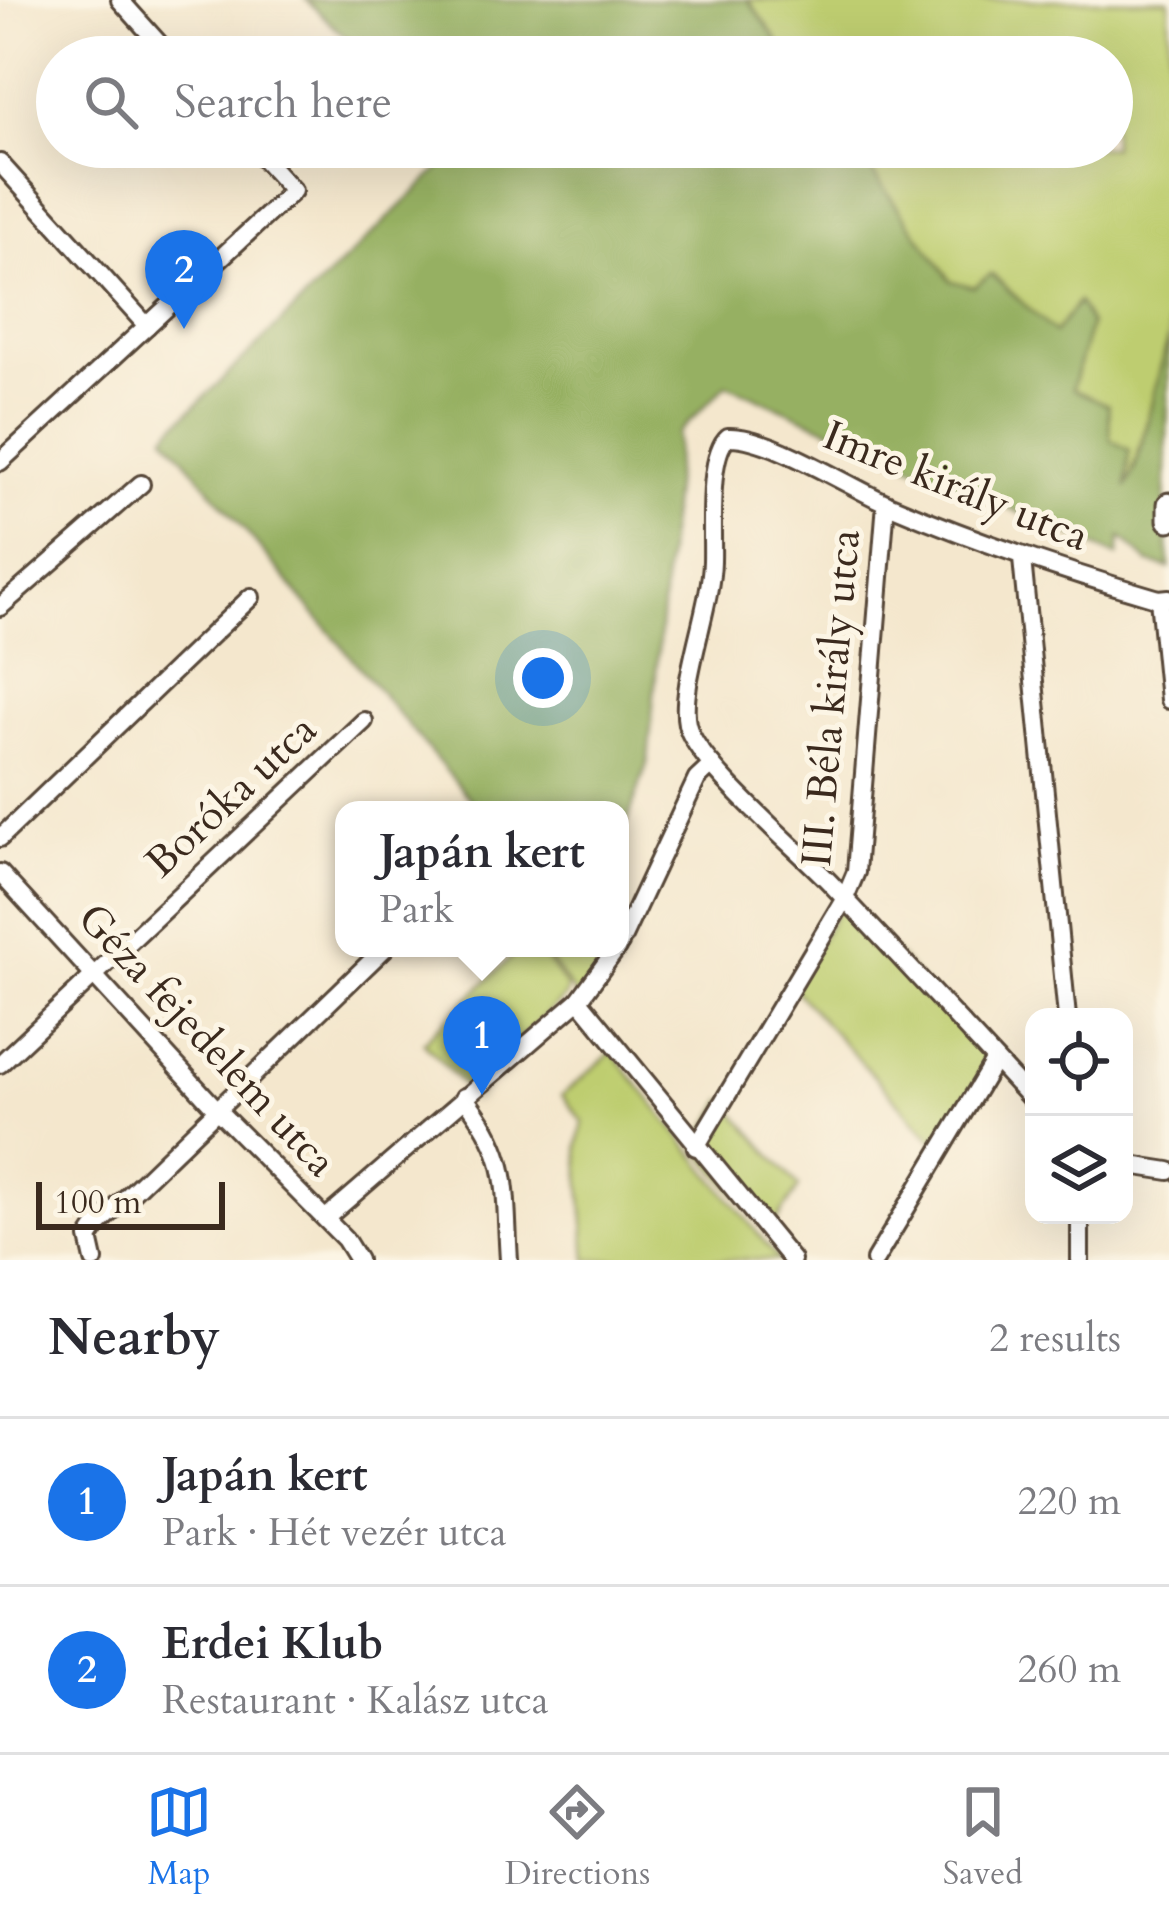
<!DOCTYPE html>
<html lang="en">
<head>
<meta charset="utf-8">
<style>
  body { margin:0; font-family:Cardo,serif; background:#f2f2f3; color:#2b2b33 }
  .controls { position:absolute; right:36px; bottom:36px; display:grid; overflow:hidden; border-radius:24px; box-shadow:0 12px 48px #0002 }
  .controls button { width:108px; height:108px; display:grid; place-items:center; padding:0; border:0; border-bottom:3px solid #e1e1e2; background:#fff; color:#2b2b33; font:60px sans-serif }
  .scale { position:absolute; left:36px; bottom:30px; width:189px; box-sizing:border-box; padding-left:12px; border:6px solid #3b2a1e; border-top:0; font-size:33px; line-height:42px; white-space:nowrap; color:#3b2a1e; -webkit-text-stroke:9px #fcf5e5; paint-order:stroke }
  .you { position:absolute; left:543px; top:678px; width:42px; height:42px; margin:-30px; border:9px solid #fff; border-radius:50%; background:#1a73e8; box-shadow:0 0 0 18px #1a73e833 }
  .badge { display:grid; place-items:center; width:78px; height:78px; border-radius:50%; background:#1a73e8; color:#fff; font-size:39px; font-weight:700 }
  .pin { position:absolute; translate:-50% -99px; filter:drop-shadow(0 3px 6px #0008) }
  .pin::after { content:''; position:absolute; top:63px; width:42px; height:36px; background:inherit; clip-path:polygon(0 0,100% 0,50% 100%) }
  .popup { position:absolute; left:335px; top:801px; width:294px; height:156px; box-sizing:border-box; display:grid; place-content:center; border-radius:24px; background:#fff; filter:drop-shadow(0 3px 9px #0005); font-size:39px; white-space:nowrap; color:#7c7c81 }
  .popup b { font-size:45px; color:#2b2b33 }
  .popup::after { content:''; position:absolute; left:50%; top:100%; margin-left:-24px; border:24px solid transparent; border-top-color:#fff }
  .list { margin:0; padding:0; list-style:none }
  h2 { display:flex; justify-content:space-between; align-items:center; height:156px; margin:0; padding:0 48px; font-size:51px }
  h2 small { font-size:39px; font-weight:400; color:#7c7c81 }
  .list li { display:grid; grid-template-columns:78px 1fr auto; gap:36px; align-items:center; box-sizing:border-box; height:168px; padding:0 48px; border-top:3px solid #e1e1e2 }
  .list b { display:block; font-size:45px; white-space:nowrap }
  .list p { margin:0; font-size:39px; white-space:nowrap; color:#7c7c81 }
  .list em { font-size:39px; font-style:normal; color:#7c7c81 }
  .icon { flex:none; width:66px; height:66px; fill:none; stroke:currentColor; stroke-width:2; stroke-linecap:round; stroke-linejoin:round }
  .map { position:relative; flex:none; width:1169px; height:1260px; overflow:hidden }
  .search { position:absolute; background:#fff; box-shadow:0 12px 48px #0002; left:36px; right:36px; top:36px; height:132px; display:flex; align-items:center; gap:30px; box-sizing:border-box; padding:0 42px; border-radius:66px; color:#7c7c81; font-size:45px }
  .sheet { height:492px; background:#fff }
  nav { display:flex; justify-content:space-around; align-items:center; box-sizing:border-box; height:168px; border-top:3px solid #e1e1e2; background:#fff; font-size:33px; color:#7c7c81 }
  nav a { display:grid; justify-items:center; gap:6px }
  nav .on { color:#1a73e8 }
  .map>svg:first-child { display:block }
  .green { fill:#becd70; stroke:#7c7c47; stroke-width:3 }
  .forest { fill:#96b062; stroke:#686d40; stroke-width:3 }
  .lines { fill:none; stroke-linecap:round; stroke-linejoin:round }
  .minor-casing { stroke:#574638; stroke-width:22 }
  .major-casing { stroke:#574638; stroke-width:27 }
  .minor { stroke:#fff; stroke-width:16 }
  .major { stroke:#fff; stroke-width:21 }
  .labels { text-anchor:middle; dominant-baseline:central; stroke-width:10; stroke-linejoin:round; paint-order:stroke }
  .street-label { font-size:42px; fill:#3b2a1e; stroke:#fcf5e5 }
</style>
</head>
<body>
<div class="map">
<svg width="1169" height="1260" viewBox="0 0 1169 1260">
  <rect width="100%" height="100%" fill="#fcf5e5"/>
  <filter id="ink" filterUnits="userSpaceOnUse"><feTurbulence type="fractalNoise" baseFrequency=".00833" numOctaves="2"/><feDisplacementMap in="SourceGraphic" scale="24" xChannelSelector="R" yChannelSelector="G"/><feConvolveMatrix kernelMatrix="1 2 1 2 8 2 1 2 1" color-interpolation-filters="sRGB"/></filter>
  <filter id="wash" filterUnits="userSpaceOnUse"><feTurbulence type="fractalNoise" baseFrequency=".004" numOctaves="4" result="noise"/><feDisplacementMap in="SourceGraphic" scale="48" xChannelSelector="R" yChannelSelector="G"/><feGaussianBlur stdDeviation="2.7" result="paint"/><feColorMatrix in="noise" values="0 0 0 0 0 0 0 0 0 0 0 0 0 0 0 0 0 1.4 0 .05"/><feComposite in="paint" operator="in"/></filter>
  <g filter="url(#wash)">
    <rect width="100%" height="100%" fill="#f4e7cd"/>
    <g class="green">
      <path d="M748,0H1169V338C1152,390 1145,444 1124,494L1111,440L1108,405L1072,389L1090,325L1077,303L1055,334L992,274L974,288L951,281L854,147H1112V57H789Z"/>
      <polygon points="845,898 995,1060 941,1149 792,987"/>
      <polygon points="521,948 538,948 567,988 566,996 466,1088 423,1042"/>
      <polygon points="541,948 617,948 579,1000"/>
      <polygon points="612,1052 779,1260 587,1260 578,1147 583,1122 562,1095"/>
      <polygon points="724,1100 799,1187 769,1232 696,1147"/>
    </g>
    <g class="forest">
      <polygon points="306,0 748,0 789,57 367,57"/>
      <path d="M462,147H854L951,281L974,287L991,274L1055,333L1078,302L1090,325L1072,389L1108,405L1111,440L1129,450L1126,488C1148,445 1153,386 1169,338L1165,510L1169,568L1149,563L1121,537L1118,556L727,384L678,433L648,761L620,845V810H479L165,435Z"/>
    </g>
  </g>
  <g filter="url(#ink)">
    <g class="lines">
      <g class="minor-casing">
        <g id="minor">
          <polyline points="120,0 171,57"/>
          <polyline points="0,163 147,326"/>
          <polyline points="0,462 293,191 253,147"/>
          <polyline points="1022,559 1067,1017"/>
          <polyline points="1159,599 1169,700"/>
          <polyline points="0,607 141,484"/>
          <polyline points="0,838 251,597"/>
          <polyline points="0,873 218,1111 345,1239 358,1260"/>
          <polyline points="620,943 697,779 712,765"/>
          <polyline points="579,1000 792,1260"/>
          <polyline points="0,1064 364,721"/>
          <path d="M464,1097C512,1157 504,1187 509,1260"/>
          <path d="M1034,1102C968,1030 901,958 834,887C802,852 696,765 687,724C679,686 711,607 712,561C713,533 707,455 728,437C768,435 848,486 888,504C977,542 1066,572 1159,599L1169,598"/>
          <polyline points="696,1147 845,898 856,872 886,503"/>
          <polyline points="1124,1164 1169,1171"/>
          <polyline points="1080,1215 1080,1260"/>
          <polyline points="326,1218 579,1000 617,948"/>
          <polyline points="94,1260 89,1238 97,1226 385,948"/>
          <polyline points="875,1260 995,1060"/>
        </g>
      </g>
      <g class="major-casing">
        <polyline id="major" points="1169,504 1169,520"/>
      </g>
      <use href="#minor" class="minor"/>
      <use href="#major" class="major"/>
    </g>
  </g>
  <g class="labels">
    <g class="street-label">
      <text transform="translate(956 486) rotate(22)">Imre király utca</text>
      <text transform="translate(831 698) rotate(-85)">III. Béla király utca</text>
      <text transform="translate(231 796) rotate(-43)">Boróka utca</text>
      <text transform="translate(207 1040) rotate(47)">Géza fejedelem utca</text>
    </g>
  </g>
</svg>
<div class="controls">
<button><svg class="icon" aria-label="locate" viewBox="0 0 24 24"><circle cx="12" cy="12" r="6"/><path d="M12 2v4M12 18v4M2 12h4M18 12h4"/></svg></button>
<button><svg class="icon" aria-label="layers" viewBox="0 0 24 24"><path d="M12 4l9 5-9 5-9-5zM3 14l9 5 9-5"/></svg></button>
</div>
<div class="scale">100 m</div>
<div class="you"></div>
<div class="pin badge" style="left:482px;top:1095px">1</div>
<div class="popup"><b>Japán kert</b>Park</div>
<div class="pin badge" style="left:184px;top:329px">2</div>
<div class="search"><svg class="icon" aria-label="search" viewBox="0 0 24 24"><circle cx="10" cy="10" r="6"/><path d="M15 15l6 6"/></svg>Search here</div>
</div>
<section class="sheet">
<h2>Nearby<small>2 results</small></h2>
<ul class="list">
<li><span class="badge">1</span><div><b>Japán kert</b><p>Park · Hét vezér utca</p></div><em>220 m</em></li>
<li><span class="badge">2</span><div><b>Erdei Klub</b><p>Restaurant · Kalász utca</p></div><em>260 m</em></li>
</ul>
</section>
<nav>
<a class="on"><svg class="icon" aria-label="map" viewBox="0 0 24 24"><path d="M3 6l6-2 6 2 6-2v14l-6 2-6-2-6 2zM9 4v14M15 6v14"/></svg>Map</a>
<a><svg class="icon" aria-label="directions" viewBox="0 0 24 24"><path d="M12 3l9 9-9 9-9-9zM9 14v-3h6M13 9l2 2-2 2"/></svg>Directions</a>
<a><svg class="icon" aria-label="saved" viewBox="0 0 24 24"><path d="M7 4h10v16l-5-4-5 4z"/></svg>Saved</a>
</nav>
</body>
</html>
